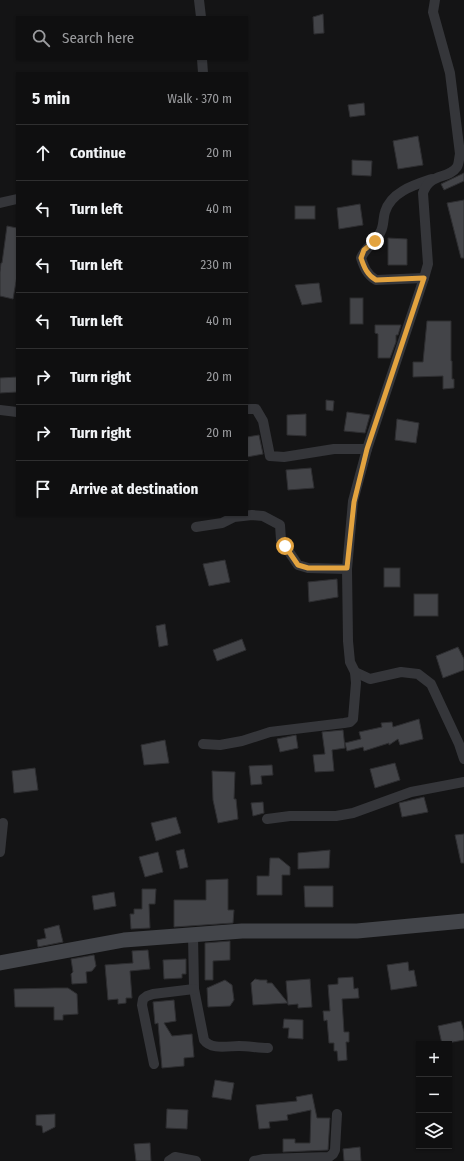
<!DOCTYPE html>
<html lang="en">
<head>
<meta charset="utf-8">
<style>
  body { margin:0; font-family:"Fira Sans Condensed",sans-serif; background:#181819; color:#f1f3f6 }
  .controls { position:absolute; right:12px; bottom:12px; display:grid; overflow:hidden; border-radius:0px; box-shadow:0 1px 3px #0004 }
  .controls button { width:36px; height:36px; display:grid; place-items:center; padding:0; border:0; border-bottom:1px solid #2f2f30; background:#0f0f10; color:#f1f3f6; font:20px sans-serif }
  .stop { position:absolute; width:12px; height:12px; margin:-9px; border:3px solid #e3a33f; border-radius:50%; background:#fff }
  .stop.end { background:#e3a33f; border-color:#fff; box-shadow:0 1px 4px #0008 }
  .list { margin:0; padding:0; list-style:none }
  h2 { display:flex; justify-content:space-between; align-items:center; height:52px; margin:0; padding:0 16px; font-size:17px }
  h2 small { font-size:13px; font-weight:400; color:#9b9c9f }
  .list li { display:grid; grid-template-columns:26px 1fr auto; gap:12px; align-items:center; box-sizing:border-box; height:56px; padding:0 16px; border-top:1px solid #2f2f30 }
  .list b { display:block; font-size:15px; white-space:nowrap }
  .list em { font-size:13px; font-style:normal; color:#9b9c9f }
  .icon { flex:none; width:22px; height:22px; fill:none; stroke:currentColor; stroke-width:2; stroke-linecap:round; stroke-linejoin:round }
  .map { position:relative; flex:none; width:464px; height:1161px; overflow:hidden }
  .search { position:absolute; background:#0f0f10; box-shadow:0 1px 3px #0004; left:16px; top:16px; width:232px; height:44px; display:flex; align-items:center; gap:10px; box-sizing:border-box; padding:0 14px; border-radius:0px; color:#9b9c9f; font-size:15px }
  .panel { position:absolute; background:#0f0f10; box-shadow:0 1px 3px #0004; left:16px; top:72px; width:232px; height:444px; border-radius:0px }
  .map>svg:first-child { display:block }
  .building { fill:#434448; stroke:#2e2e31 }
  .lines { fill:none; stroke-linecap:round; stroke-linejoin:round }
  .street { stroke:#35363a; stroke-width:10 }
  .secondary { stroke:#43454a; stroke-width:15 }
  .route { stroke:#e3a33f; stroke-width:5 }
</style>
</head>
<body>
<div class="map">
<svg width="464" height="1161" viewBox="0 0 464 1161">
  <rect width="100%" height="100%" fill="#141415"/>
  <g class="building">
    <polygon points="323,14 324,33 314,34 313,17"/>
    <polygon points="364,103 365,115 350,117 348,105"/>
    <polygon points="418,136 423,165 398,169 393,141"/>
    <polygon points="352,160 372,161 371,176 352,175"/>
    <polygon points="464,173 464,181 444,190 441,184"/>
    <polygon points="464,200 464,258 461,258 447,203"/>
    <polygon points="360,204 363,225 339,229 337,208"/>
    <rect x="295" y="206" width="20" height="13"/>
    <polygon points="7,226 17,228 17,276 13,299 0,296 0,272 1,263 2,263"/>
    <polygon points="388,238 407,239 407,265 388,265"/>
    <polygon points="319,283 322,302 302,305 295,285"/>
    <rect x="350" y="298" width="13" height="26"/>
    <polygon points="427,321 451,321 451,361 452,361 452,379 454,379 454,388 443,389 443,376 413,377 413,362 423,362"/>
    <polygon points="375,325 401,325 398,335 396,335 396,342 390,358 378,358 378,334 375,333"/>
    <polygon points="17,377 17,392 0,393 0,378"/>
    <polygon points="326,400 334,401 333,411 326,410"/>
    <polygon points="347,412 370,415 365,433 344,431"/>
    <polygon points="306,414 306,436 287,435 287,415"/>
    <polygon points="397,419 419,423 416,443 395,440"/>
    <polygon points="259,435 263,454 247,457 247,437"/>
    <polygon points="311,468 314,488 288,490 286,470"/>
    <polygon points="225,560 230,582 209,586 203,564"/>
    <rect x="384" y="568" width="16" height="19"/>
    <polygon points="337,579 338,597 309,602 308,582"/>
    <rect x="414" y="594" width="24" height="22"/>
    <polygon points="165,624 168,645 159,647 156,626"/>
    <polygon points="242,639 246,650 217,661 213,650"/>
    <polygon points="458,647 464,659 464,670 443,678 436,656"/>
    <polygon points="419,719 423,739 400,745 398,739 389,745 389,743 364,751 363,747 347,751 345,743 361,739 359,732 382,727 381,723 392,722 393,727"/>
    <polygon points="343,730 345,748 332,750 334,771 315,772 313,755 325,754 322,732"/>
    <polygon points="296,735 298,748 280,752 277,739"/>
    <polygon points="165,740 169,763 144,765 141,745"/>
    <polygon points="395,763 400,780 375,788 370,769"/>
    <polygon points="272,765 273,775 261,776 262,784 251,785 249,766"/>
    <polygon points="35,768 38,790 14,793 12,771"/>
    <polygon points="212,771 235,772 234,799 236,799 238,819 218,823 213,800"/>
    <polygon points="424,797 428,812 402,817 399,803"/>
    <polygon points="263,802 264,813 253,816 251,803"/>
    <polygon points="176,817 181,833 156,841 151,823"/>
    <polygon points="464,834 464,863 461,863 455,835"/>
    <polygon points="184,849 188,867 180,869 176,851"/>
    <polygon points="330,850 329,868 298,869 298,853"/>
    <polygon points="158,852 163,872 145,877 139,857"/>
    <polygon points="270,858 279,858 290,867 290,875 282,875 282,895 257,895 257,876 269,876"/>
    <polygon points="228,879 228,910 234,910 233,923 174,927 174,900 206,900 206,880"/>
    <polygon points="304,886 333,886 333,907 305,907"/>
    <polygon points="142,889 156,889 155,904 149,904 150,928 131,929 130,914 134,914 134,909 142,909"/>
    <polygon points="114,892 116,906 94,910 92,896"/>
    <polygon points="59,925 63,942 38,947 37,940 46,938 44,929"/>
    <polygon points="230,941 230,960 213,961 213,980 205,980 205,943"/>
    <polygon points="148,950 150,969 130,971 132,998 126,998 126,1003 118,1004 118,999 108,1000 105,965 133,963 132,951"/>
    <polygon points="94,955 96,966 92,971 86,972 87,983 72,984 71,974 73,972 71,959"/>
    <polygon points="186,959 186,974 182,974 182,978 164,979 163,960"/>
    <polygon points="408,962 409,971 414,970 417,986 391,990 387,965"/>
    <polygon points="353,977 354,989 358,988 359,998 342,999 344,1032 349,1032 349,1042 346,1042 347,1060 338,1061 337,1051 334,1051 334,1043 329,1043 327,1020 324,1021 323,1011 330,1011 328,985 338,984 338,978"/>
    <polygon points="255,979 260,980 267,980 267,983 272,983 288,1003 253,1005 251,983"/>
    <polygon points="310,979 312,1007 298,1008 298,1004 288,1005 286,981"/>
    <polygon points="225,980 232,985 234,1000 230,1006 208,1007 207,988"/>
    <polygon points="54,988 68,988 77,994 78,1014 63,1015 63,1020 54,1020 54,1007 15,1007 14,989"/>
    <polygon points="174,1000 176,1021 164,1023 172,1036 192,1034 194,1057 184,1058 184,1066 162,1068 158,1023 155,1024 153,1002"/>
    <polygon points="284,1019 303,1020 303,1039 288,1038 289,1028 283,1028"/>
    <polygon points="461,1021 464,1032 464,1040 442,1044 438,1026"/>
    <polygon points="215,1080 234,1083 231,1100 212,1097"/>
    <polygon points="312,1094 317,1118 330,1118 328,1150 283,1152 283,1139 295,1139 295,1143 310,1143 311,1110 287,1115 288,1120 269,1122 270,1128 259,1129 256,1105 297,1101 296,1097"/>
    <polygon points="167,1109 188,1110 187,1129 166,1128"/>
    <polygon points="55,1114 55,1127 43,1133 42,1126 36,1125 36,1115"/>
    <polygon points="150,1143 151,1161 136,1161 134,1144"/>
    <polygon points="360,1147 361,1161 344,1161 343,1149"/>
  </g>
  <g class="lines">
    <g class="street">
      <polyline points="199,0 201,17"/>
      <polyline points="202,59 203,73"/>
      <polyline points="0,203 17,199"/>
      <path d="M424,278L376,280C367,275 364,267 361,258C366,246 376,243 381,231C384,225 383,218 385,212C391,192 414,185 432,179"/>
      <polyline points="247,409 256,409 263,421 270,456 284,457 334,449 367,449"/>
      <polyline points="0,410 17,412"/>
      <polyline points="196,527 222,523 234,517 252,515 263,516 280,525 281,540 298,565 308,568 347,569"/>
      <polyline points="355,672 370,679 401,672 418,674 431,684 459,744 464,759"/>
      <path d="M203,744L220,745L242,741L270,732L344,723L350,722L353,719L356,683L355,672L350,662L348,641L347,569L353,501L367,449L424,278L428,264L423,193C430,172 448,180 457,167C459,164 459,158 460,154L450,73L433,12L435,0"/>
      <polyline points="267,819 290,816 336,816 353,813 411,792 464,782"/>
      <polyline points="0,852 3,823"/>
      <path d="M193,935L194,989L204,1040C211,1050 228,1046 239,1046C249,1046 258,1048 268,1048"/>
      <polyline points="154,1064 142,1005 143,999 147,996 153,994 194,989"/>
      <polyline points="169,1161 175,1157 196,1161"/>
      <polyline points="254,1161 264,1159 329,1157 333,1154 335,1150 337,1114"/>
    </g>
    <polyline class="secondary" points="0,963 124,940 242,931 357,931 464,921"/>
  </g>
  <g class="lines">
    <path class="route" d="M285,546L298,565L308,568H347L354,502L367,449L424,278L376,280C367,275 364,267 361,258L364,250L375,241"/>
  </g>
</svg>
<div class="controls">
<button>+</button>
<button>−</button>
<button><svg class="icon" aria-label="layers" viewBox="0 0 24 24"><path d="M12 4l9 5-9 5-9-5zM3 14l9 5 9-5"/></svg></button>
</div>
<div class="stop" style="left:285px;top:546px"></div>
<div class="stop end" style="left:375px;top:241px"></div>
<div class="search"><svg class="icon" aria-label="search" viewBox="0 0 24 24"><circle cx="10" cy="10" r="6"/><path d="M15 15l6 6"/></svg>Search here</div>
<section class="panel">
<h2>5 min<small>Walk · 370 m</small></h2>
<ul class="list">
<li><svg class="icon" aria-label="ahead" viewBox="0 0 24 24"><path d="M12 20V5M6 11l6-6 6 6"/></svg><div><b>Continue</b></div><em>20 m</em></li>
<li><svg class="icon" aria-label="left" viewBox="0 0 24 24"><path d="M17 20v-9H6M10 6l-5 5 5 5"/></svg><div><b>Turn left</b></div><em>40 m</em></li>
<li><svg class="icon" aria-label="left" viewBox="0 0 24 24"><path d="M17 20v-9H6M10 6l-5 5 5 5"/></svg><div><b>Turn left</b></div><em>230 m</em></li>
<li><svg class="icon" aria-label="left" viewBox="0 0 24 24"><path d="M17 20v-9H6M10 6l-5 5 5 5"/></svg><div><b>Turn left</b></div><em>40 m</em></li>
<li><svg class="icon" aria-label="right" viewBox="0 0 24 24"><path d="M7 20v-9h11M14 6l5 5-5 5"/></svg><div><b>Turn right</b></div><em>20 m</em></li>
<li><svg class="icon" aria-label="right" viewBox="0 0 24 24"><path d="M7 20v-9h11M14 6l5 5-5 5"/></svg><div><b>Turn right</b></div><em>20 m</em></li>
<li><svg class="icon" aria-label="arrive" viewBox="0 0 24 24"><path d="M6 21V4h12l-3 4 3 4H6"/></svg><div><b>Arrive at destination</b></div></li>
</ul>
</section>
</div>
</body>
</html>
